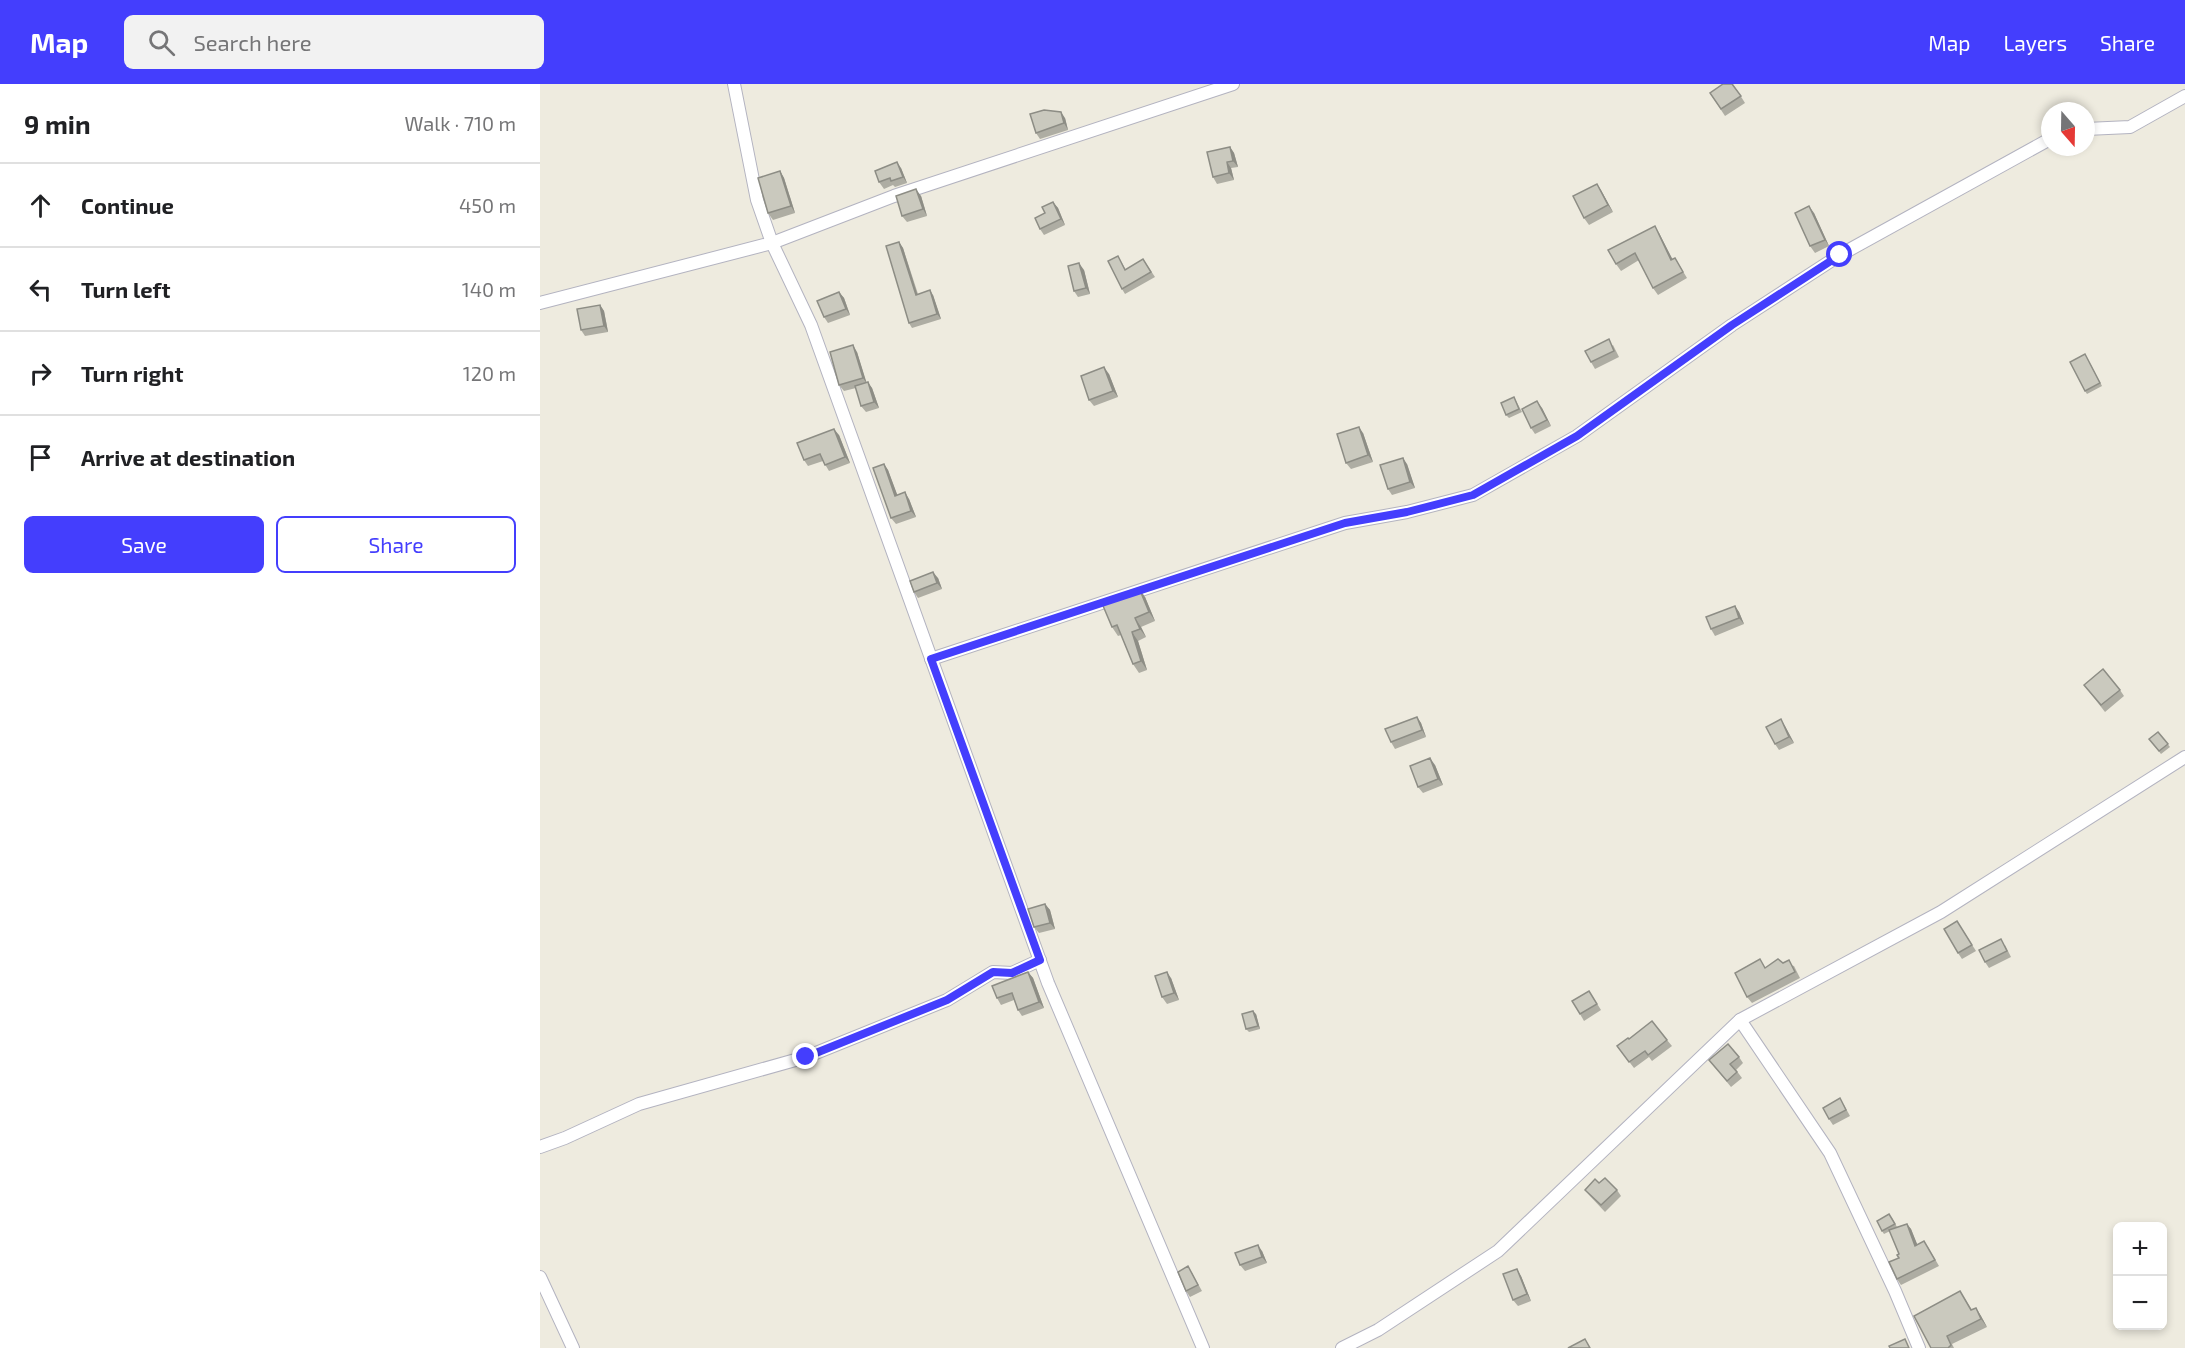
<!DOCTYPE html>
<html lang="en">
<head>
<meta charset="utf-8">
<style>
  body { margin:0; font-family:"Exo 2",sans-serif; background:#f2f2f2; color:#202124 }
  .controls { position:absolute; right:18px; bottom:18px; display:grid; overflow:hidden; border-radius:9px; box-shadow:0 3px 9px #0003 }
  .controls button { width:54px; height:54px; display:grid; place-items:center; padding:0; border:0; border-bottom:2px solid #e0e0e0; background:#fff; color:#202124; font:30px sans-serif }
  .compass { position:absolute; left:1501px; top:18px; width:54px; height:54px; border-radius:50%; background:#fff; box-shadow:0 3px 9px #0003; rotate:160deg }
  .stop { position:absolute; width:18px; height:18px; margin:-14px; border:4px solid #443efd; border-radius:50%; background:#fff }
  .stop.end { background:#443efd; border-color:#fff; box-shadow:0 2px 6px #0008 }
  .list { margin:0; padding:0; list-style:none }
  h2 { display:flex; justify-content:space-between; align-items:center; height:78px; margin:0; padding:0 24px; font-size:26px }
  h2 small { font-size:20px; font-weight:400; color:#757577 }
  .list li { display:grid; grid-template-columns:39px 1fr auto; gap:18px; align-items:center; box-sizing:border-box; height:84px; padding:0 24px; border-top:2px solid #e0e0e0 }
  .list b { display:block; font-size:22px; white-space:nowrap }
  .list em { font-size:20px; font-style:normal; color:#757577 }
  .actions { display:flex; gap:12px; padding:18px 24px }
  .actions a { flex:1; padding:14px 0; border:2px solid #443efd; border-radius:9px; text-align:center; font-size:21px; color:#443efd }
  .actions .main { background:#443efd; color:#fff }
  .icon { flex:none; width:33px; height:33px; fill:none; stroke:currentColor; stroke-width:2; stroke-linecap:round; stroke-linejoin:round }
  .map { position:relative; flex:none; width:1645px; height:1264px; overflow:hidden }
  header { display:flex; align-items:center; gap:36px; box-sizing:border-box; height:84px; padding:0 30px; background:#443efd; color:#fff }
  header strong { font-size:28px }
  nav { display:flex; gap:33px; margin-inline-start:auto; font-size:21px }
  .search { width:420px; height:54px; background:#f2f2f2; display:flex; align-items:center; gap:15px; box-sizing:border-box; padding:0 21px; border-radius:9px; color:#757577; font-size:22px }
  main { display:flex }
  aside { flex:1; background:#fff }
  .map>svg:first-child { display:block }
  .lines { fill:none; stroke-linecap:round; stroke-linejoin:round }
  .street-casing { stroke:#b3b3c0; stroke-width:14 }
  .street { stroke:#fff; stroke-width:12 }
  .wall { fill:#aeada3 }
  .shaded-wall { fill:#8d8d85 }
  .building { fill:#cac9be; stroke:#8d8d85; stroke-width:1.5 }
  .route { stroke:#443efd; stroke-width:8 }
</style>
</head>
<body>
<header>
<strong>Map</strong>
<div class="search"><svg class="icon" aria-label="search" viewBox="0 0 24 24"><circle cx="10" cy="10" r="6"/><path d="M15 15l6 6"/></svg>Search here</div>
<nav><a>Map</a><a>Layers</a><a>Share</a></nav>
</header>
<main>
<aside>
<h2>9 min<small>Walk · 710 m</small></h2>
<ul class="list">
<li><svg class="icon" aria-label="ahead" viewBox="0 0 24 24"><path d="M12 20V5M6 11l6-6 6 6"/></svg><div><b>Continue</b></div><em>450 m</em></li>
<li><svg class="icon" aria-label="left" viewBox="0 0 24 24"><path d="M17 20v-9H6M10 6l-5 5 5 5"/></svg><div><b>Turn left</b></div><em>140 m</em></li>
<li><svg class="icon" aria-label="right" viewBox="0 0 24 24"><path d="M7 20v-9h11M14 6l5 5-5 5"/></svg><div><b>Turn right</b></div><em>120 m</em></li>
<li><svg class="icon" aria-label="arrive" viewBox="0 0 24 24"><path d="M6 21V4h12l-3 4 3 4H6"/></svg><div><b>Arrive at destination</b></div></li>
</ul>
<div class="actions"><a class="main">Save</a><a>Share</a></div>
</aside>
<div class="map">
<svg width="1645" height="1264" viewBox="0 0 1645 1264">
  <rect width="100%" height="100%" fill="#eeebdf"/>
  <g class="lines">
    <g class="street-casing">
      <g id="street">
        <polyline points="194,0 217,116 232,159 271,241 508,899 663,1264"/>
        <polyline points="1546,45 1590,43 1645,12"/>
        <polyline points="0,219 232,159 354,112 693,0"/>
        <polyline points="391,575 805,439 867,428 933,411 1037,352 1192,241 1300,171 1510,55"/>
        <polyline points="1200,936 1290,1069 1355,1207 1379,1264"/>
        <polyline points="0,1063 25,1054 99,1020 266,973 407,916 453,888 472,889 500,876"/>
        <polyline points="0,1193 33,1264"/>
        <polyline points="802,1264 838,1246 958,1167 1200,936 1401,828 1645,673"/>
      </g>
    </g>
    <use href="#street" class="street"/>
  </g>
  <g class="wall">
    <polygon points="1193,0 1205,19 1185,32 1170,9"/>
    <polygon points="525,34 528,46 500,55 496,49"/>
    <polygon points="690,63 694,69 698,83 691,84 694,96 677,100 673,93"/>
    <polygon points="361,84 367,99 355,103 353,101 344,105 339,98"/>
    <polygon points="240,87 244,94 255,129 233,136 228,129"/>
    <polygon points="1057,100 1073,128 1049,141 1044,134"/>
    <polygon points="381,112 387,132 367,138 362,132"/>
    <polygon points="513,118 518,124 525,141 504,151 500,145 505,129"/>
    <polygon points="1274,129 1289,162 1275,169 1270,162"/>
    <polygon points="1119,149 1132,175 1135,174 1147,194 1118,211 1113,204 1099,176 1081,187 1076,180"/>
    <polygon points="359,158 363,164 378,210 393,211 401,235 372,244 369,239"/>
    <polygon points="578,172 586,186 603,175 615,193 585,210 582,205"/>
    <polygon points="544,186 550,210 538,213 534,207"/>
    <polygon points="299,208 304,214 310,231 288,239 284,233"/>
    <polygon points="60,221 64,227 68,248 45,252 41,246"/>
    <polygon points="1073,261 1079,273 1055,285 1051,278"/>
    <polygon points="317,268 326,298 332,304 339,324 326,328 321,322 316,304 304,307 299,301"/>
    <polygon points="1545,270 1562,302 1547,310 1545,307"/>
    <polygon points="569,290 578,313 554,322 549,316"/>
    <polygon points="974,313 982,328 969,334 966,331"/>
    <polygon points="1002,324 1011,342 995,350 991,344"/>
    <polygon points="823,349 833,378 811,385 806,379"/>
    <polygon points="299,351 310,379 289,387 283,377 268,382 264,376"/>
    <polygon points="344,380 348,386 357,411 369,415 376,433 356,440 351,434"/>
    <polygon points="867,380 875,404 852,411 848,405"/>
    <polygon points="398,494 402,505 378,514 374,508"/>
    <polygon points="605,513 615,537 601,543 606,553 598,557 607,586 599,589 593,580 581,551 578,552 572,543"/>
    <polygon points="1195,522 1199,528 1204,540 1175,552 1171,545"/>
    <polygon points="1544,601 1580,606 1584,612 1565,628"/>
    <polygon points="877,633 881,639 886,653 855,665 851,658"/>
    <polygon points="1245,642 1254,659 1239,666 1235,660"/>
    <polygon points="1618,648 1630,663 1621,670 1609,655"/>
    <polygon points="895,681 903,701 883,709 878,703"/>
    <polygon points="505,820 510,826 515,845 499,849 494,843"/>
    <polygon points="1417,837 1436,867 1422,875 1418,869"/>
    <polygon points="1465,861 1471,873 1449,884 1445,878"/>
    <polygon points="1243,879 1254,882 1260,894 1212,919 1207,913 1226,884"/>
    <polygon points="488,888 493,894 504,924 482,932 478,926 474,916 461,921 457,914"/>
    <polygon points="631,894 639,916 627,920 622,913"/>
    <polygon points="1049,907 1061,926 1044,937 1040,930"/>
    <polygon points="716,930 720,945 709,948 706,945"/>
    <polygon points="1089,955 1127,956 1132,962 1112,977 1109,973 1094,984 1077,962"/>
    <polygon points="1199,973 1203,979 1196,986 1202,994 1191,1003 1169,976"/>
    <polygon points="1304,1021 1310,1032 1293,1041 1289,1035"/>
    <polygon points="1059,1099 1077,1106 1081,1112 1065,1128 1050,1112 1045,1106"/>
    <polygon points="1352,1134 1357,1143 1367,1140 1371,1145 1377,1161 1388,1163 1399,1182 1361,1201 1357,1195 1359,1170 1350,1147 1344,1150 1342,1147"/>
    <polygon points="722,1167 727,1179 705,1187 700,1181"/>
    <polygon points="652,1189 662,1207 650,1213 646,1207"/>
    <polygon points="981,1192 991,1217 978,1222 973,1216"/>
    <polygon points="1420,1207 1432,1226 1436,1224 1441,1232 1447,1243 1412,1260 1414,1264 1391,1264"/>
  </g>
  <g class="shaded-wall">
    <polygon points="521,28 525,34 528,46 524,39"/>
    <polygon points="690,63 694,69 698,83 693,77"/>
    <polygon points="357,78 361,84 367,99 363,93"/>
    <polygon points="687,78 691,84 694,96 689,89"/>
    <polygon points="240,87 244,94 255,129 251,122"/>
    <polygon points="1057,100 1061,106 1073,128 1068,121"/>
    <polygon points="376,105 381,112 387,132 383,125"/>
    <polygon points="513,118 518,124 525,141 521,135"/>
    <polygon points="1269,122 1274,129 1289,162 1285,156"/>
    <polygon points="1115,142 1119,149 1136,182 1131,176"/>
    <polygon points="359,158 363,164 379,216 376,211"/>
    <polygon points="539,179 544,186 550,210 546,204"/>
    <polygon points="390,206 393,211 401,235 397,230"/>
    <polygon points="299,208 304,214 310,231 306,225"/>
    <polygon points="60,221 64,227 68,248 64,242"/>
    <polygon points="313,261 317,268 327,300 323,294"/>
    <polygon points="564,283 569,290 578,313 573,307"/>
    <polygon points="328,298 332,304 339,324 334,318"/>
    <polygon points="997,317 1002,324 1011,342 1007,336"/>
    <polygon points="819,343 823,349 833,378 828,371"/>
    <polygon points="294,345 299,351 310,379 305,373"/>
    <polygon points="863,374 867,380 875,404 870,398"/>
    <polygon points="344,380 348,386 360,418 355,412"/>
    <polygon points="365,408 369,415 376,433 371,427"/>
    <polygon points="393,488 398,494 402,505 397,499"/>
    <polygon points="599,504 605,513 615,537 609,528"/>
    <polygon points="1195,522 1199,528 1204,540 1199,534"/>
    <polygon points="595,534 601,543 606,553 600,545"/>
    <polygon points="592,548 598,557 607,586 601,577"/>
    <polygon points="877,633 881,639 886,653 882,646"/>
    <polygon points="1241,635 1245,642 1254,659 1249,653"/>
    <polygon points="890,674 895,681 903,701 898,695"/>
    <polygon points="505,820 510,826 515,845 510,839"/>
    <polygon points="488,888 493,894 504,924 499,918"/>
    <polygon points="627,888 631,894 639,916 634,909"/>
    <polygon points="713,927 716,930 720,945 718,942"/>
    <polygon points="1367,1140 1371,1145 1380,1167 1375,1162"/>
    <polygon points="718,1161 722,1167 727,1179 722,1173"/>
    <polygon points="977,1185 981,1192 991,1217 987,1210"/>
    <polygon points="1436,1224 1441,1232 1447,1243 1441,1235"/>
  </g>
  <g class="building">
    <polygon points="1183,0 1192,0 1201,12 1181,25 1170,9"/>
    <polygon points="504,26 521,28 524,39 496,49 490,30"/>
    <polygon points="690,63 693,77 687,78 689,89 673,93 667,68"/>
    <polygon points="357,78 363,93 351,97 350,94 339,98 335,87"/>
    <polygon points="240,87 251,122 228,129 218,94"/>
    <polygon points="1057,100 1068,121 1044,134 1033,112"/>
    <polygon points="376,105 383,125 362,132 356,112"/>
    <polygon points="513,118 521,135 500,145 495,134 505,129 502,123"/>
    <polygon points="1269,122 1285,156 1270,162 1255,129"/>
    <polygon points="1115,142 1131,176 1135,174 1143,188 1113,204 1095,169 1076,180 1068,166"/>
    <polygon points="359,158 376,211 390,206 397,230 369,239 346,162"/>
    <polygon points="578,172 585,186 603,175 611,188 582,205 568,177"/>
    <polygon points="539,179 546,204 534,207 528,182"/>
    <polygon points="299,208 306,225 284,233 277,217"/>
    <polygon points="60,221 64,242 41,246 37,225"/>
    <polygon points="1069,255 1074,267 1051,278 1045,267"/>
    <polygon points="313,261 323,294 299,301 290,268"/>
    <polygon points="1545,270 1560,299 1545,307 1530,278"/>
    <polygon points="564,283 573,307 549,316 541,292"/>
    <polygon points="328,298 334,318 321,322 315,302"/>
    <polygon points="974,313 979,325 966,331 961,319"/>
    <polygon points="997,317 1007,336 991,344 982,325"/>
    <polygon points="819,343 828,371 806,379 797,350"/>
    <polygon points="294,345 305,373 285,381 280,370 264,376 257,359"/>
    <polygon points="863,374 870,398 848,405 840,381"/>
    <polygon points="344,380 355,412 365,408 371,427 351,434 333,384"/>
    <polygon points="393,488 397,499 374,508 370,497"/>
    <polygon points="599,504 609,528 595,534 600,545 592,548 601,577 593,580 577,541 572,543 561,517"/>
    <polygon points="1195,522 1199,534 1171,545 1166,533"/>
    <polygon points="1563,585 1580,606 1561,621 1544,601"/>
    <polygon points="877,633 882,646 851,658 845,645"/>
    <polygon points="1241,635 1249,653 1235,660 1226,643"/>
    <polygon points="1618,648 1628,660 1619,667 1609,655"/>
    <polygon points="890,674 898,695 878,703 870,682"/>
    <polygon points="505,820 510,839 494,843 488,825"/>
    <polygon points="1417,837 1432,861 1418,869 1404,845"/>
    <polygon points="1461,855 1467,867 1445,878 1439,866"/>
    <polygon points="1220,875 1225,884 1238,875 1243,879 1249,876 1255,888 1207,913 1195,889"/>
    <polygon points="488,888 499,918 478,926 472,909 457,914 452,902"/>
    <polygon points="627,888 634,909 622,913 615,892"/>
    <polygon points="1049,907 1057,920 1040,930 1032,917"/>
    <polygon points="713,927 718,942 706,945 702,930"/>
    <polygon points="1112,937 1127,956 1108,971 1105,967 1089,978 1077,962 1088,954 1089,955"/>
    <polygon points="1188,960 1199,973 1190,980 1197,988 1187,997 1169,976"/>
    <polygon points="1300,1014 1306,1026 1289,1035 1283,1024"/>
    <polygon points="1065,1094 1077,1106 1061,1121 1045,1106 1055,1095 1059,1099"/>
    <polygon points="1349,1130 1355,1140 1342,1147 1337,1137"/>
    <polygon points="1367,1140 1375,1162 1384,1157 1395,1176 1357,1195 1349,1178 1359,1174 1357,1171 1359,1170 1349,1146"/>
    <polygon points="718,1161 722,1173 700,1181 695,1169"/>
    <polygon points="648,1182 658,1201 646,1207 638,1188"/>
    <polygon points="977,1185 987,1210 973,1216 963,1190"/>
    <polygon points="1420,1207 1431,1226 1436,1224 1441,1235 1407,1252 1411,1261 1408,1264 1391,1264 1374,1232"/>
    <polygon points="1045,1255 1050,1264 1028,1264"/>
    <polygon points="1365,1255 1369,1264 1350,1264 1349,1262"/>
  </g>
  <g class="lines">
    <polyline class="route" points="266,973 407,916 453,888 472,889 500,876 391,575 805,439 867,428 933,411 1037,352 1192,241 1300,171"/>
  </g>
</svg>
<div class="controls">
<button>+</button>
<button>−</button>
</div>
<svg class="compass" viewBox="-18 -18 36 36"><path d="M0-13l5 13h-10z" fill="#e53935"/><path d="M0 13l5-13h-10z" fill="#757577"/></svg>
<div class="stop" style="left:1300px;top:171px"></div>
<div class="stop end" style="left:266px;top:973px"></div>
</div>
</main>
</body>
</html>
